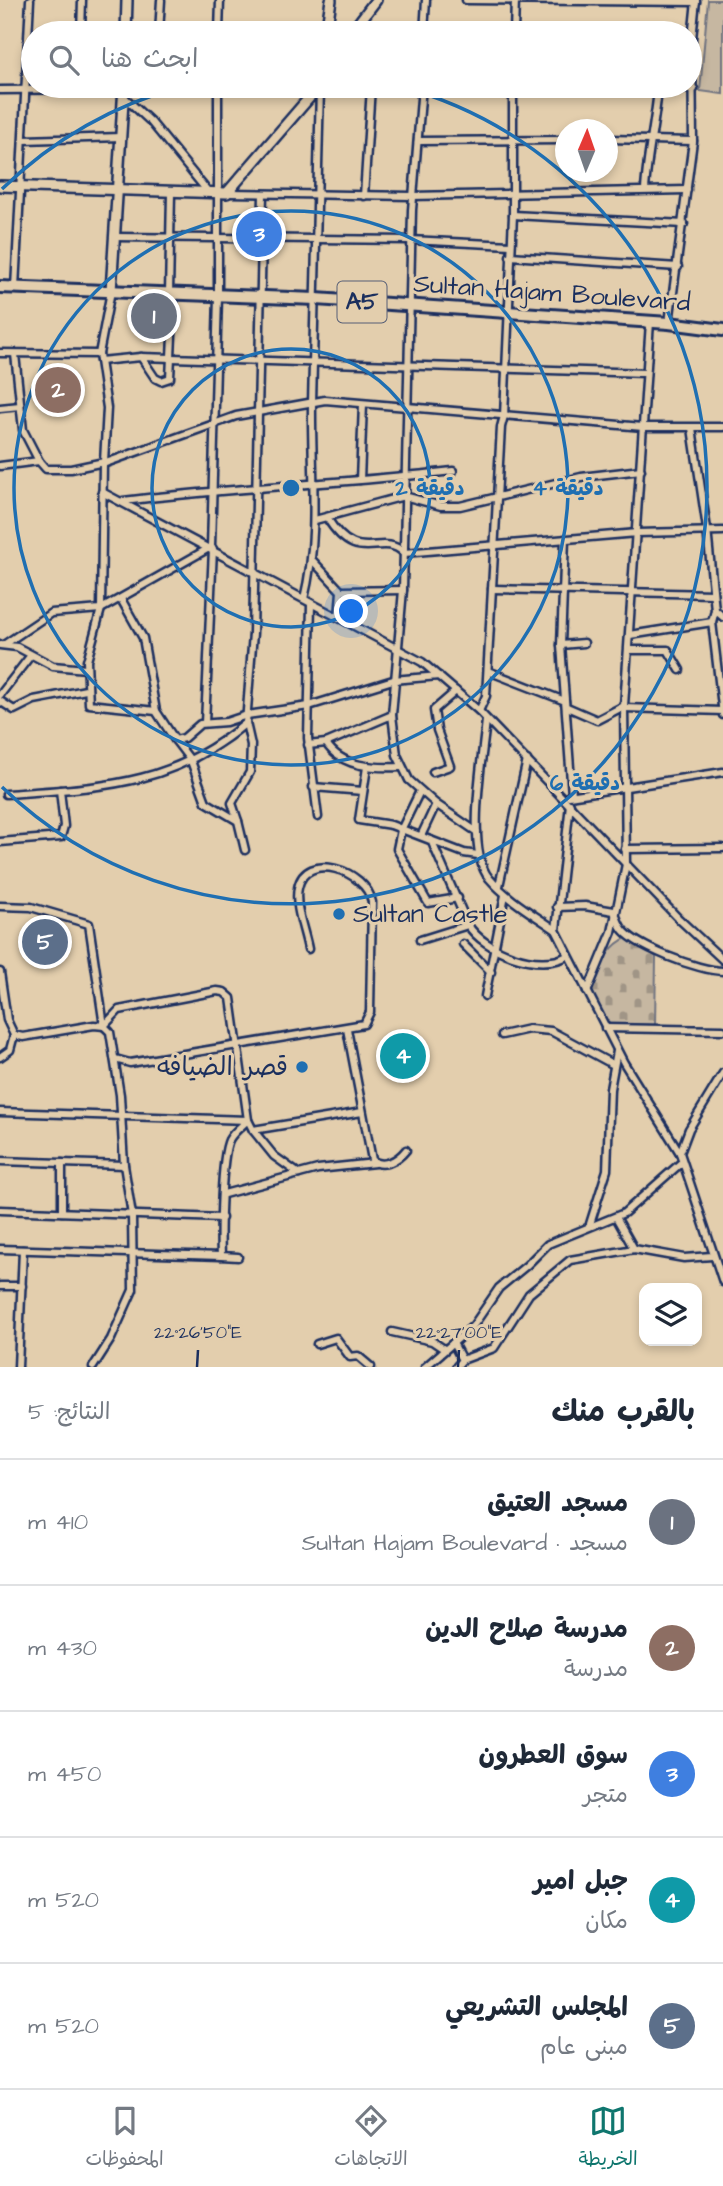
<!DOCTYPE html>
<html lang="ar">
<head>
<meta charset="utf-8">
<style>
  body { margin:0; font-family:"Architects Daughter","Playpen Sans Arabic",sans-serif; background:#f6f6f7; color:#1f2937; direction:rtl }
  .controls { position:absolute; right:21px; bottom:21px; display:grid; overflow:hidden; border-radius:14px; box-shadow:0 4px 10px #0003 }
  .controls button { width:63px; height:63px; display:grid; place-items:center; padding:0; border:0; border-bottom:2px solid #e0e1e3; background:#fff; color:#1f2937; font:35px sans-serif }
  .compass { position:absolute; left:555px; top:119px; width:63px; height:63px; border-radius:50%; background:#fff; box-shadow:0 4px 10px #0003; rotate:2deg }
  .you { position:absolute; left:352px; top:612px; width:24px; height:24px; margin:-18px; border:5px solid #fff; border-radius:50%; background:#1a73e8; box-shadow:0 0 0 10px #1a73e833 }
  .badge { display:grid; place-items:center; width:46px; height:46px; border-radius:50%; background:#0f766e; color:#fff; font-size:23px; font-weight:700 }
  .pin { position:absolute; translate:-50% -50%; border:4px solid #fff; box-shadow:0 2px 7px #0006 }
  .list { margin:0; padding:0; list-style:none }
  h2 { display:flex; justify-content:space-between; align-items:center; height:91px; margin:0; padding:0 28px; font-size:30px }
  h2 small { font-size:23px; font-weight:400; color:#747a83 }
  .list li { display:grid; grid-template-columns:46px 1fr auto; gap:21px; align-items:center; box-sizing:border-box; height:126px; padding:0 28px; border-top:2px solid #e0e1e3 }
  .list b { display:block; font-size:26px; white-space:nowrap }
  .list p { margin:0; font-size:23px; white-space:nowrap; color:#747a83 }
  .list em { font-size:23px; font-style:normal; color:#747a83 }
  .icon { flex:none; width:38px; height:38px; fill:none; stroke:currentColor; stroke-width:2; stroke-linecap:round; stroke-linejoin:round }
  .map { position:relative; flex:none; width:723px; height:1367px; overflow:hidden; direction:ltr }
  .search { position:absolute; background:#fff; box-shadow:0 4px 10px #0003; left:21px; right:21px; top:21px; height:77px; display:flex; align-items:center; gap:18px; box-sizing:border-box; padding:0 24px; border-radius:38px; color:#747a83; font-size:26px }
  .sheet { height:721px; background:#fff }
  nav { display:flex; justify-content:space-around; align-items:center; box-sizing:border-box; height:98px; border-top:2px solid #e0e1e3; background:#fff; font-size:19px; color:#747a83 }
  nav a { display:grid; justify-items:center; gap:4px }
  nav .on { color:#0f766e }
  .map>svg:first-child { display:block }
  .cemetery { fill:url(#cemetery-stones); stroke:#707380; stroke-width:2 }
  .park { fill:#c6b7a1; stroke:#707380; stroke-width:2 }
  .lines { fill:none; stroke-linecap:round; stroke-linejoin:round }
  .street-casing { stroke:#1b2f5e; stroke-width:11 }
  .secondary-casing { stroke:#1b2f5e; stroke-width:14 }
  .highway-casing { stroke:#1b2f5e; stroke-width:16 }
  .street { stroke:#e3cead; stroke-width:6 }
  .secondary { stroke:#e3cead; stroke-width:9 }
  .highway { stroke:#e3cead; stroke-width:10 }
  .ticks { fill:none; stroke:#1b2f5e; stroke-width:2.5 }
  .ring { fill:none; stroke:#1f6fb2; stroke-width:3.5 }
  .poi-dot { fill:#1f6fb2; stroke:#e3cead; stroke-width:2.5 }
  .labels { text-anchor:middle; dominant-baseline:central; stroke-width:6; stroke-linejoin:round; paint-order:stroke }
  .shield { fill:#e3cead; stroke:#575f76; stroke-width:2 }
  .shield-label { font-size:24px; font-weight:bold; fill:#1b2f5e }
  .street-label { font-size:26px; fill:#1b2f5e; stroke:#e3cead }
  .poi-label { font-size:26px; fill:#1b2f5e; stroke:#e3cead; text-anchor:start }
  .ticks-label { font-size:18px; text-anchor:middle; fill:#1b2f5e; stroke:#e3cead; stroke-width:6; stroke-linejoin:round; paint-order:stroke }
  .centre { fill:#1f6fb2; stroke:#e3cead; stroke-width:3.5 }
  .ring-label { font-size:21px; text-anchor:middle; font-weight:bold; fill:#1f6fb2; stroke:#e3cead; stroke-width:6; stroke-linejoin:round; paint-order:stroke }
</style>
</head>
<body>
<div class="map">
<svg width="723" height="1367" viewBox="0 0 723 1367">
  <defs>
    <pattern id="cemetery-stones" width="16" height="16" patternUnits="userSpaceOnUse" patternTransform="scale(1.75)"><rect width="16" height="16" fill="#c6b7a1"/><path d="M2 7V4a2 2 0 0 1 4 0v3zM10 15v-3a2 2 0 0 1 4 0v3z" fill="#a09586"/></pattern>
  </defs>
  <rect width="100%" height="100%" fill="#e3cead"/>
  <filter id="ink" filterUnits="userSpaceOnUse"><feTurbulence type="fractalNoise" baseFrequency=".0143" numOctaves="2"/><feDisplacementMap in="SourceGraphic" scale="14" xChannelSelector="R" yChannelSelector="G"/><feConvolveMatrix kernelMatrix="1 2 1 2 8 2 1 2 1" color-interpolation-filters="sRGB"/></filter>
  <g filter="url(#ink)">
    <path class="cemetery" d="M629,937L656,957L655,1026H607L590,991C599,970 606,945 629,937Z"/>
    <polygon class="park" points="708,0 723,0 723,94 700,91"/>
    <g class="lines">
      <g class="street-casing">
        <g id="street">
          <polyline points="466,0 696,2"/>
          <polyline points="81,33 82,0"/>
          <polyline points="159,33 161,0"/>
          <polyline points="219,33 220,0"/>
          <polyline points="424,33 426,0"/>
          <polyline points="514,33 515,0"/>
          <polyline points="422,86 412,210 403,590 392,715 397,755 409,780 436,804 477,832"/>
          <polyline points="0,90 422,86 694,89"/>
          <polyline points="123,96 151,122 209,193"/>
          <polyline points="608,139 693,141"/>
          <polyline points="24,140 121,137"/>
          <polyline points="419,141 566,140"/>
          <path d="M645,190C647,155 655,124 658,89"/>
          <polyline points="227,193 412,196 687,190"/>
          <polyline points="364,196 371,87"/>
          <polyline points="513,215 684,224"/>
          <polyline points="114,237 410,240 511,245"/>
          <polyline points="510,256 678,267"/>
          <polyline points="15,288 30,0"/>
          <polyline points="169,294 171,193"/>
          <polyline points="669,323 693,141 692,39 696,0"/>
          <polyline points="0,353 99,354"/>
          <polyline points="15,354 23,430 39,461"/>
          <polyline points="141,357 155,378 161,381 170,378 174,294"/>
          <polyline points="100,361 141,357 646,373"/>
          <polyline points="0,408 20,406"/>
          <polyline points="692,428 707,529 715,610 712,622 723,715"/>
          <polyline points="103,463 101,609 87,661 89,704 156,711 175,740 184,738 200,724 226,722 247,715 309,706 393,680 439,676"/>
          <polyline points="103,464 236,416 325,400 643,427 723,427"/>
          <polyline points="0,466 39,461 46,469 71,469 104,462 107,408 99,354 111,291"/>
          <polyline points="360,480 363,404"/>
          <polyline points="102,492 422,662 479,711 679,919 723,960"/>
          <path d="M123,501C233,487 343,484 453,471"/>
          <path d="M327,518C359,569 380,530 404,553L637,533L723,531"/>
          <polyline points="315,520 404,496 441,506 460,506 581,477 641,470"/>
          <polyline points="565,539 561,645 572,795"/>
          <polyline points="313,561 341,591 339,618"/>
          <polyline points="492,589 713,594"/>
          <polyline points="341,591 403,590"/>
          <polyline points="121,599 143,638 156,711"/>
          <path d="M304,599C320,534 311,469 312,403C314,298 318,193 320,88"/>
          <polyline points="311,604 308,738 318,817"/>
          <polyline points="715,610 723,617"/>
          <polyline points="630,635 712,622"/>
          <polyline points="5,644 51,613 101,609 211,547 218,296 218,86"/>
          <polyline points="0,645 17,647 53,666 86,669"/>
          <polyline points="561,645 584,643"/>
          <polyline points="629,650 668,650 680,670"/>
          <polyline points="488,671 565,701"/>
          <polyline points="0,695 31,655"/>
          <polyline points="0,701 14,710 34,700 86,690"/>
          <polyline points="567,707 597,720 624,706"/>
          <polyline points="624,708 723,711"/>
          <polyline points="479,711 486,696 501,427 504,416 513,215 513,86"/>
          <path d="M486,720C483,756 465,850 489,878C507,899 533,914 556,930"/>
          <polyline points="205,723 213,549"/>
          <polyline points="175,740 191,761 206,802 238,821 245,850"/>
          <path d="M326,743C342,768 374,768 401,767"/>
          <polyline points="308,745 326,743 392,715"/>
          <polyline points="367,767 359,820 391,825 464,853 478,855"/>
          <polyline points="433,772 450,766 437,730 434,710 456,691"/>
          <polyline points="313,787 363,791"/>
          <polyline points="420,791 401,830 397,849 428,903 458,898"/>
          <path d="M6,794C100,787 171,787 246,723"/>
          <polyline points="569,796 723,772"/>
          <polyline points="570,804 556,930 624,1063 680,1153"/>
          <polyline points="238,821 232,803 250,772 251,745 246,723 253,633 263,194"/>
          <polyline points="421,836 436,804"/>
          <path d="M431,840L468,925C484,951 539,972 567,956"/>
          <polyline points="0,842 61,837 64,826 60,790"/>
          <polyline points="625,849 723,848"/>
          <polyline points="499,886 527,760"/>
          <polyline points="0,906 31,907 89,924 104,1026 110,1032 120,1095 124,1165 132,1215 133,1290 111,1339 93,1367"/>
          <path d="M557,907L585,906L614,911C616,916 618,922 621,927C632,946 700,971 723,971"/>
          <polyline points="420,940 468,925"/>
          <polyline points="463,944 491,972"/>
          <polyline points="0,972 7,1020 14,1035 23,1037 94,1025 104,1026"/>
          <polyline points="587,992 612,932 626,864 624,706 650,322"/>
          <polyline points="485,996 505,895"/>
          <path d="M104,1026L119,1010L217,991L224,992L231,998L248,1120C242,1126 233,1132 229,1140C221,1158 220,1233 221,1256L238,1257"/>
          <polyline points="605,1028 723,1030"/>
          <path d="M347,1029L372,1160C383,1169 398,1160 406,1150"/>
          <polyline points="502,1035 529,1029 551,1031 614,1065"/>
          <polyline points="0,1057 10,1050 14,1035"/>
          <path d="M115,1059L130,1063L364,1024L370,1012L372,902C366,870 305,850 298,888C294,905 305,932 308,949"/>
          <polyline points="723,1073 689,1129 680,1153 723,1282"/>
          <polyline points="0,1112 248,1120 253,1130 362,1112"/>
          <polyline points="253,1130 274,1156 299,1174"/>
          <polyline points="0,1161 124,1165"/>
          <polyline points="224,1194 318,1169 375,1163"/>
          <polyline points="0,1210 222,1218"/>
          <polyline points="62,1212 62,1163"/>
          <polyline points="616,1217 634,1249"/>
          <polyline points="590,1224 607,1170 610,1089 617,1051"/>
          <polyline points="0,1249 221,1256"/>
          <polyline points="0,1286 22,1286"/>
          <polyline points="392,1332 432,1341 444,1349"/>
          <polyline points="453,1343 462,1360"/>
          <polyline points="317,1344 336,1338 350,1357 358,1356 371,1367"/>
          <polyline points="18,1367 23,1250"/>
          <polyline points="425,1367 473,1326 499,1288 527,1265 548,1244 624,1213 682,1162"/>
          <polyline points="456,1367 462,1360 494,1348 529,1294 570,1260 634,1249 684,1258 712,1256"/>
        </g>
      </g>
      <g class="secondary-casing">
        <g id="secondary">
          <polyline points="126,33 127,0"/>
          <polyline points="326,33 331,0"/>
          <polyline points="351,33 376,0"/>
          <polyline points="0,186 227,193 309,98 315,86"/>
          <polyline points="111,291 124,86"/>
        </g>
      </g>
      <g class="highway-casing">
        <polyline id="highway" points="0,287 316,299 669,323 723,330"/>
      </g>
      <use href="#street" class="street"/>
      <use href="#secondary" class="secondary"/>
      <use href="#highway" class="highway"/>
    </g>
  </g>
  <path class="ticks" d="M197,1367L198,1350M458,1367L459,1350"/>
  <g class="ring">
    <circle cx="291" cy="488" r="139"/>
    <circle cx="291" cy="488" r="277"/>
    <path d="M2 189A416 416 0 0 1 183 86M399 86A416 416 0 1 1 2 787"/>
  </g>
  <g class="poi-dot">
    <circle cx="339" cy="914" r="7"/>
    <circle cx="302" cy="1067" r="7"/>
  </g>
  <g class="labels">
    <rect class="shield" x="337.5" y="281.5" width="49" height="41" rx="5"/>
    <g class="shield-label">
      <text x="362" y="302">A5</text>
    </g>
    <g class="street-label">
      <text transform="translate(552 293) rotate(4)">Sultan Hajam Boulevard</text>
    </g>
    <g class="poi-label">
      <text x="353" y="914">Sultan Castle</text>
      <text x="288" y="1067" text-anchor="end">قصر الضيافه</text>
    </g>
  </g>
  <g class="ticks-label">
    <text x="198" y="1338">22°26'50"E</text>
    <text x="459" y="1338">22°27'00"E</text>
  </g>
  <circle cx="291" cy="488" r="10" class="centre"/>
  <g class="ring-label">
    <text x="430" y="495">2 دقيقة</text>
    <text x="568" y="495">4 دقيقة</text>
    <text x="585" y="790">6 دقيقة</text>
  </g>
</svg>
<div class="controls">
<button><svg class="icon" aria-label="layers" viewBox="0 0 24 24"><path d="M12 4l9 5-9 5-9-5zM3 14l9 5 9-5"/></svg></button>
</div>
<svg class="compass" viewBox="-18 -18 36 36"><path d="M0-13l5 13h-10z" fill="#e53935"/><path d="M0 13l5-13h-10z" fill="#747a83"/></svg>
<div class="you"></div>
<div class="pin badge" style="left:154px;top:316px;background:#6b7280">1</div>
<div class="pin badge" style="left:58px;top:390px;background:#8d6e63">2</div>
<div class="pin badge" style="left:259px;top:234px;background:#3f7fe0">3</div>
<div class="pin badge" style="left:403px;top:1056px;background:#0f9aa8">4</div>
<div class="pin badge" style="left:45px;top:942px;background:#5c6f8a">5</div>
<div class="search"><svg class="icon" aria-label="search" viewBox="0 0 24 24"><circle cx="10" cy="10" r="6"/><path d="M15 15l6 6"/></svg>ابحث هنا</div>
</div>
<section class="sheet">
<h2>بالقرب منك<small>النتائج: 5</small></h2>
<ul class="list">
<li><span class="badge" style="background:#6b7280">1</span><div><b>مسجد العتيق</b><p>مسجد · Sultan Hajam Boulevard</p></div><em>410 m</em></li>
<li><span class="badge" style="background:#8d6e63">2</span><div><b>مدرسة صلاح الدين</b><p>مدرسة</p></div><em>430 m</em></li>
<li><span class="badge" style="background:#3f7fe0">3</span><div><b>سوق العطرون</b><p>متجر</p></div><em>450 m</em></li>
<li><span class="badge" style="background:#0f9aa8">4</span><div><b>جبل امير</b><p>مكان</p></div><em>520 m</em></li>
<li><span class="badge" style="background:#5c6f8a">5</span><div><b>المجلس التشريعي</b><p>مبنى عام</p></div><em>520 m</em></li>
</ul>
</section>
<nav>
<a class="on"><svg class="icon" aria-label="map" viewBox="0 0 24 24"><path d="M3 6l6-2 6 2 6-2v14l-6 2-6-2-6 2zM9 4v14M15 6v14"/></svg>الخريطة</a>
<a><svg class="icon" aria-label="directions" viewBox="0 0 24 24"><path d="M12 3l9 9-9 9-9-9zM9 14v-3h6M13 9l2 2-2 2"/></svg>الاتجاهات</a>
<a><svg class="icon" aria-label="saved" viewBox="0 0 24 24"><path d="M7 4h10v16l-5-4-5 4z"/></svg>المحفوظات</a>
</nav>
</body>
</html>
